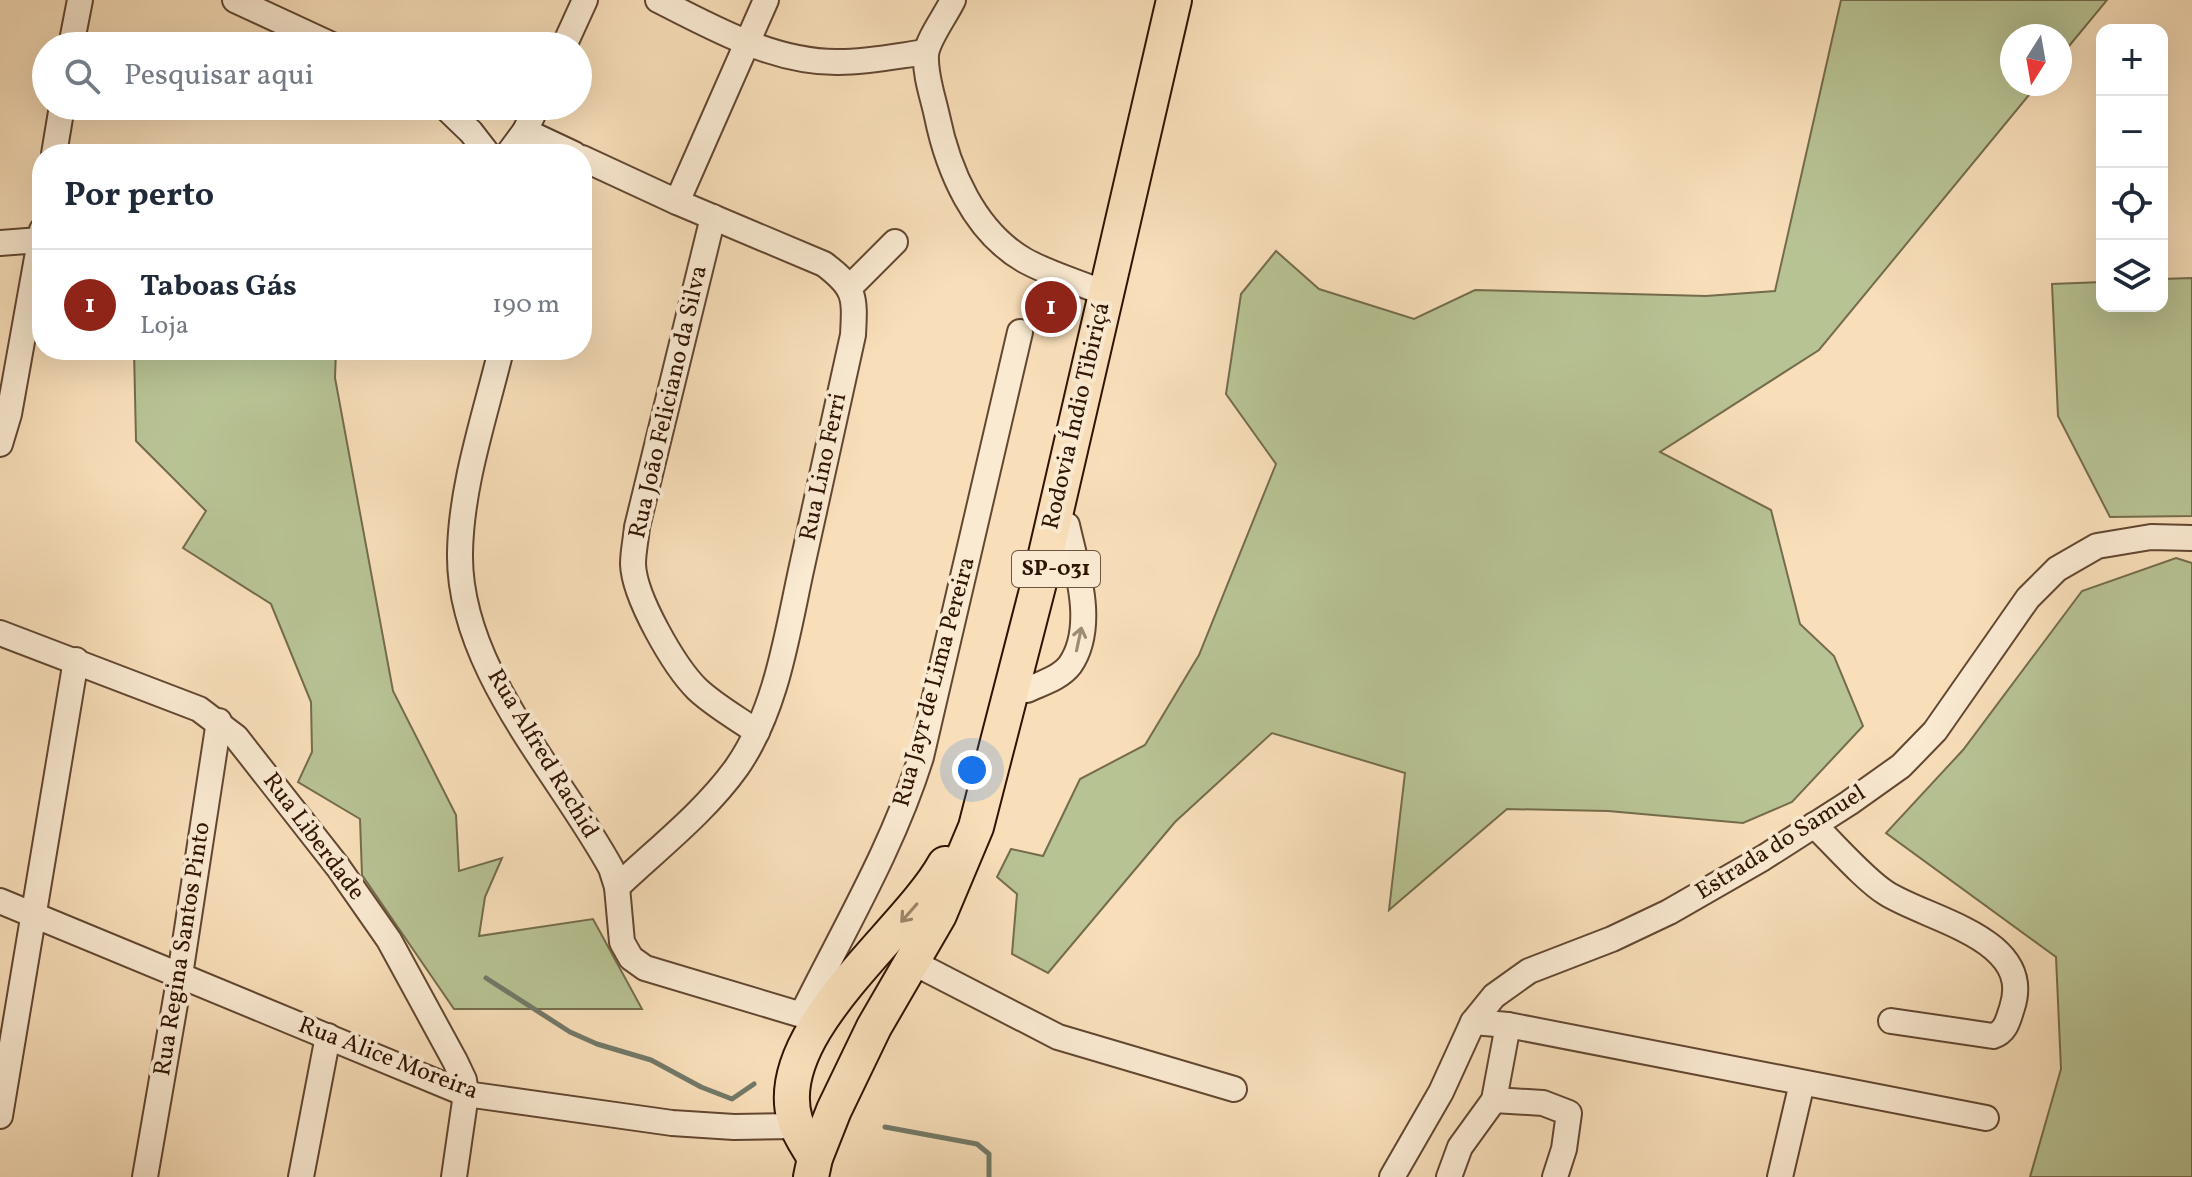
<!DOCTYPE html>
<html lang="pt">
<head>
<meta charset="utf-8">
<style>
  body { margin:0; font-family:Vollkorn,serif; background:#f6f6f7; color:#1f2937 }
  .controls { position:absolute; right:24px; top:24px; display:grid; overflow:hidden; border-radius:16px; box-shadow:0 8px 32px #0002 }
  .controls button { width:72px; height:72px; display:grid; place-items:center; padding:0; border:0; border-bottom:2px solid #e0e1e3; background:#fff; color:#1f2937; font:40px sans-serif }
  .compass { position:absolute; left:2000px; top:24px; width:72px; height:72px; border-radius:50%; background:#fff; box-shadow:0 8px 32px #0002; rotate:191deg }
  .you { position:absolute; left:972px; top:770px; width:28px; height:28px; margin:-20px; border:6px solid #fff; border-radius:50%; background:#1a73e8; box-shadow:0 0 0 12px #1a73e833 }
  .badge { display:grid; place-items:center; width:52px; height:52px; border-radius:50%; background:#8f2418; color:#fff; font-size:26px; font-weight:700 }
  .pin { position:absolute; translate:-50% -50%; border:4px solid #fff; box-shadow:0 2px 8px #0006 }
  .list { margin:0; padding:0; list-style:none }
  h2 { display:flex; justify-content:space-between; align-items:center; height:104px; margin:0; padding:0 32px; font-size:34px }
  h2 small { font-size:26px; font-weight:400; color:#747a83 }
  .list li { display:grid; grid-template-columns:52px 1fr auto; gap:24px; align-items:center; box-sizing:border-box; height:112px; padding:0 32px; border-top:2px solid #e0e1e3 }
  .list b { display:block; font-size:30px; white-space:nowrap }
  .list p { margin:0; font-size:26px; white-space:nowrap; color:#747a83 }
  .list em { font-size:26px; font-style:normal; color:#747a83 }
  .icon { flex:none; width:44px; height:44px; fill:none; stroke:currentColor; stroke-width:2; stroke-linecap:round; stroke-linejoin:round }
  .map { position:relative; flex:none; width:2192px; height:1177px; overflow:hidden }
  .search { position:absolute; background:#fff; box-shadow:0 8px 32px #0002; left:32px; top:32px; width:560px; height:88px; display:flex; align-items:center; gap:20px; box-sizing:border-box; padding:0 28px; border-radius:44px; color:#747a83; font-size:30px }
  .panel { position:absolute; background:#fff; box-shadow:0 8px 32px #0002; left:32px; top:144px; width:560px; height:216px; border-radius:32px }
  .map>svg:first-child { display:block }
  .green { fill:#b8c394; stroke:#746c4c; stroke-width:2 }
  .lines { fill:none; stroke-linecap:round; stroke-linejoin:round }
  .stream { stroke:#727968; stroke-width:5 }
  .minor-casing { stroke:#624731; stroke-width:28 }
  .highway-casing { stroke:#301403; stroke-width:38 }
  .minor { stroke:#faead2; stroke-width:24 }
  .highway { stroke:#f8dfba; stroke-width:34 }
  .oneway { stroke:#9f8a75 }
  .oneway2 { stroke:#9e8468 }
  .labels { text-anchor:middle; dominant-baseline:central; stroke-width:8; stroke-linejoin:round; paint-order:stroke }
  .shield { fill:#faead2; stroke:#6d5441; stroke-width:2 }
  .shield-label { font-size:22px; font-weight:bold; fill:#301403 }
  .street-label { font-size:24px; fill:#301403; stroke:#faead2 }
</style>
</head>
<body>
<div class="map">
<svg width="2192" height="1177" viewBox="0 0 2192 1177">
  <rect width="100%" height="100%" fill="#f8dfba"/>
  <filter id="stains"><feTurbulence type="fractalNoise" baseFrequency=".0025" numOctaves="4"/><feColorMatrix values="0 0 0 0 .2 0 0 0 0 .09 0 0 0 0 .02 0 0 0 .5 -.17"/></filter>
  <radialGradient id="worn" r=".72"><stop offset=".6" stop-color="#630" stop-opacity="0"/><stop offset="1" stop-color="#630" stop-opacity=".3"/></radialGradient>
  <g class="green">
    <polygon points="1841,0 2107,0 2060,57 2060,36 2012,36 2012,84 2038,84 1819,350 1660,452 1771,510 1800,624 1834,656 1863,726 1792,802 1743,823 1608,811 1507,809 1389,910 1405,773 1272,733 1175,822 1048,973 1012,954 1017,894 997,877 1011,849 1043,856 1080,779 1145,745 1199,655 1276,464 1226,394 1241,294 1276,251 1319,289 1414,319 1475,290 1706,296 1775,291"/>
    <polygon points="2192,278 2192,516 2110,517 2058,416 2052,284 2102,282 2102,306 2162,306 2162,279"/>
    <polygon points="134,350 336,350 335,378 393,691 456,815 459,871 502,858 485,897 479,936 593,919 642,1009 454,1009 362,875 360,819 298,782 312,752 311,702 271,604 183,548 206,511 136,441"/>
    <polygon points="2176,558 2192,563 2192,1177 2030,1177 2061,1069 2056,957 1886,833 1963,750 2082,591"/>
  </g>
  <g class="lines">
    <g class="stream">
      <polyline points="486,978 570,1032 597,1044 651,1060 701,1087 732,1099 754,1084"/>
      <polyline points="885,1127 977,1144 989,1154 989,1177"/>
    </g>
    <g class="minor-casing">
      <g id="minor">
        <polyline points="235,0 334,46"/>
        <path d="M658,0C714,28 774,63 839,62C868,62 897,56 926,52"/>
        <path d="M953,0C946,15 927,40 926,55C925,76 933,97 937,116C948,170 974,231 1024,260C1049,274 1078,282 1104,293"/>
        <polyline points="71,46 80,0"/>
        <polyline points="564,46 585,0"/>
        <polyline points="444,106 471,132 488,154"/>
        <polyline points="525,131 574,154"/>
        <polyline points="54,154 62,106"/>
        <polyline points="508,154 525,131 537,106"/>
        <path d="M582,158L677,202L824,264C856,288 855,297 853,335C836,412 819,489 802,566C787,634 777,709 737,767C705,812 657,849 617,887"/>
        <polyline points="677,202 766,0"/>
        <path d="M713,217L637,527C636,539 633,552 633,564C634,597 674,666 697,689C715,706 737,718 757,732"/>
        <polyline points="0,243 40,240"/>
        <polyline points="849,288 895,242"/>
        <path d="M501,350C485,416 461,485 460,553C458,668 558,771 611,868L617,887L622,942L631,958L645,968L822,1021"/>
        <polyline points="0,444 9,414 42,230"/>
        <polyline points="0,633 199,709 236,737 338,867 389,940 455,1061 464,1080 466,1094 454,1177"/>
        <path d="M1027,690C1042,683 1060,678 1070,665C1097,626 1076,566 1067,525"/>
        <path d="M1814,825C1834,844 1864,879 1886,893C1928,920 2035,938 2012,1008C2008,1020 2006,1032 1993,1036L1891,1021"/>
        <polyline points="0,901 466,1094 672,1123 734,1127 797,1126"/>
        <polyline points="924,968 1058,1037 1234,1089"/>
        <path d="M802,1014C844,929 893,847 921,757L1020,332"/>
        <polyline points="1473,1022 1508,1025 1986,1118"/>
        <polyline points="1494,1100 1543,1103 1569,1113 1564,1149 1555,1177"/>
        <polyline points="0,1116 76,660"/>
        <polyline points="145,1177 180,975 219,721"/>
        <polyline points="301,1177 328,1036"/>
        <polyline points="1392,1177 1441,1092 1473,1022 1494,996 1529,971 1612,939 1669,912 1763,858 1849,803 1901,766 1935,731 2028,598 2057,569 2097,546 2151,537 2192,538"/>
        <polyline points="1449,1177 1460,1147 1494,1100 1508,1025"/>
        <polyline points="1780,1177 1802,1083"/>
      </g>
    </g>
    <g class="highway-casing">
      <g id="highway">
        <path d="M815,1158C808,1146 799,1134 795,1120C769,1033 907,933 945,864"/>
        <polyline points="811,1177 815,1158 834,1110 874,1027 939,915 976,827 1043,567 1174,0"/>
      </g>
    </g>
    <use href="#minor" class="minor"/>
    <use href="#highway" class="highway"/>
  </g>
  <defs><path id="oneway-shaft" d="M-6 0H5M1.5-3L5.5 0L1.5 3" fill="none" stroke-width="1.6" stroke-linecap="round" stroke-linejoin="round" transform="scale(2)"/></defs>
  <use class="oneway" href="#oneway-shaft" transform="translate(1079 639) rotate(-78)"/>
  <use class="oneway2" href="#oneway-shaft" transform="translate(909 913) rotate(131)"/>
  <g class="labels">
    <rect class="shield" x="1012" y="551" width="88" height="36" rx="6"/>
    <g class="shield-label">
      <text x="1056" y="569">SP-031</text>
    </g>
    <g class="street-label">
      <text transform="translate(669 402) rotate(-77)">Rua João Feliciano da Silva</text>
      <text transform="translate(1077 416) rotate(-77)">Rodovia Índio Tibiriçá</text>
      <text transform="translate(824 467) rotate(-78)">Rua Lino Ferri</text>
      <text transform="translate(935 682) rotate(-75)">Rua Jayr de Lima Pereira</text>
      <text transform="translate(542 754) rotate(59)">Rua Alfred Rachid</text>
      <text transform="translate(313 837) rotate(53)">Rua Liberdade</text>
      <text transform="translate(1781 843) rotate(-32)">Estrada do Samuel</text>
      <text transform="translate(183 949) rotate(-81)">Rua Regina Santos Pinto</text>
      <text transform="translate(388 1059) rotate(21)">Rua Alice Moreira</text>
    </g>
  </g>
  <rect width="100%" height="100%" filter="url(#stains)"/>
  <rect width="100%" height="100%" fill="url(#worn)"/>
</svg>
<div class="controls">
<button>+</button>
<button>−</button>
<button><svg class="icon" aria-label="locate" viewBox="0 0 24 24"><circle cx="12" cy="12" r="6"/><path d="M12 2v4M12 18v4M2 12h4M18 12h4"/></svg></button>
<button><svg class="icon" aria-label="layers" viewBox="0 0 24 24"><path d="M12 4l9 5-9 5-9-5zM3 14l9 5 9-5"/></svg></button>
</div>
<svg class="compass" viewBox="-18 -18 36 36"><path d="M0-13l5 13h-10z" fill="#e53935"/><path d="M0 13l5-13h-10z" fill="#747a83"/></svg>
<div class="you"></div>
<div class="pin badge" style="left:1051px;top:307px">1</div>
<div class="search"><svg class="icon" aria-label="search" viewBox="0 0 24 24"><circle cx="10" cy="10" r="6"/><path d="M15 15l6 6"/></svg>Pesquisar aqui</div>
<section class="panel">
<h2>Por perto<small></small></h2>
<ul class="list">
<li><span class="badge">1</span><div><b>Taboas Gás</b><p>Loja</p></div><em>190 m</em></li>
</ul>
</section>
</div>
</body>
</html>
